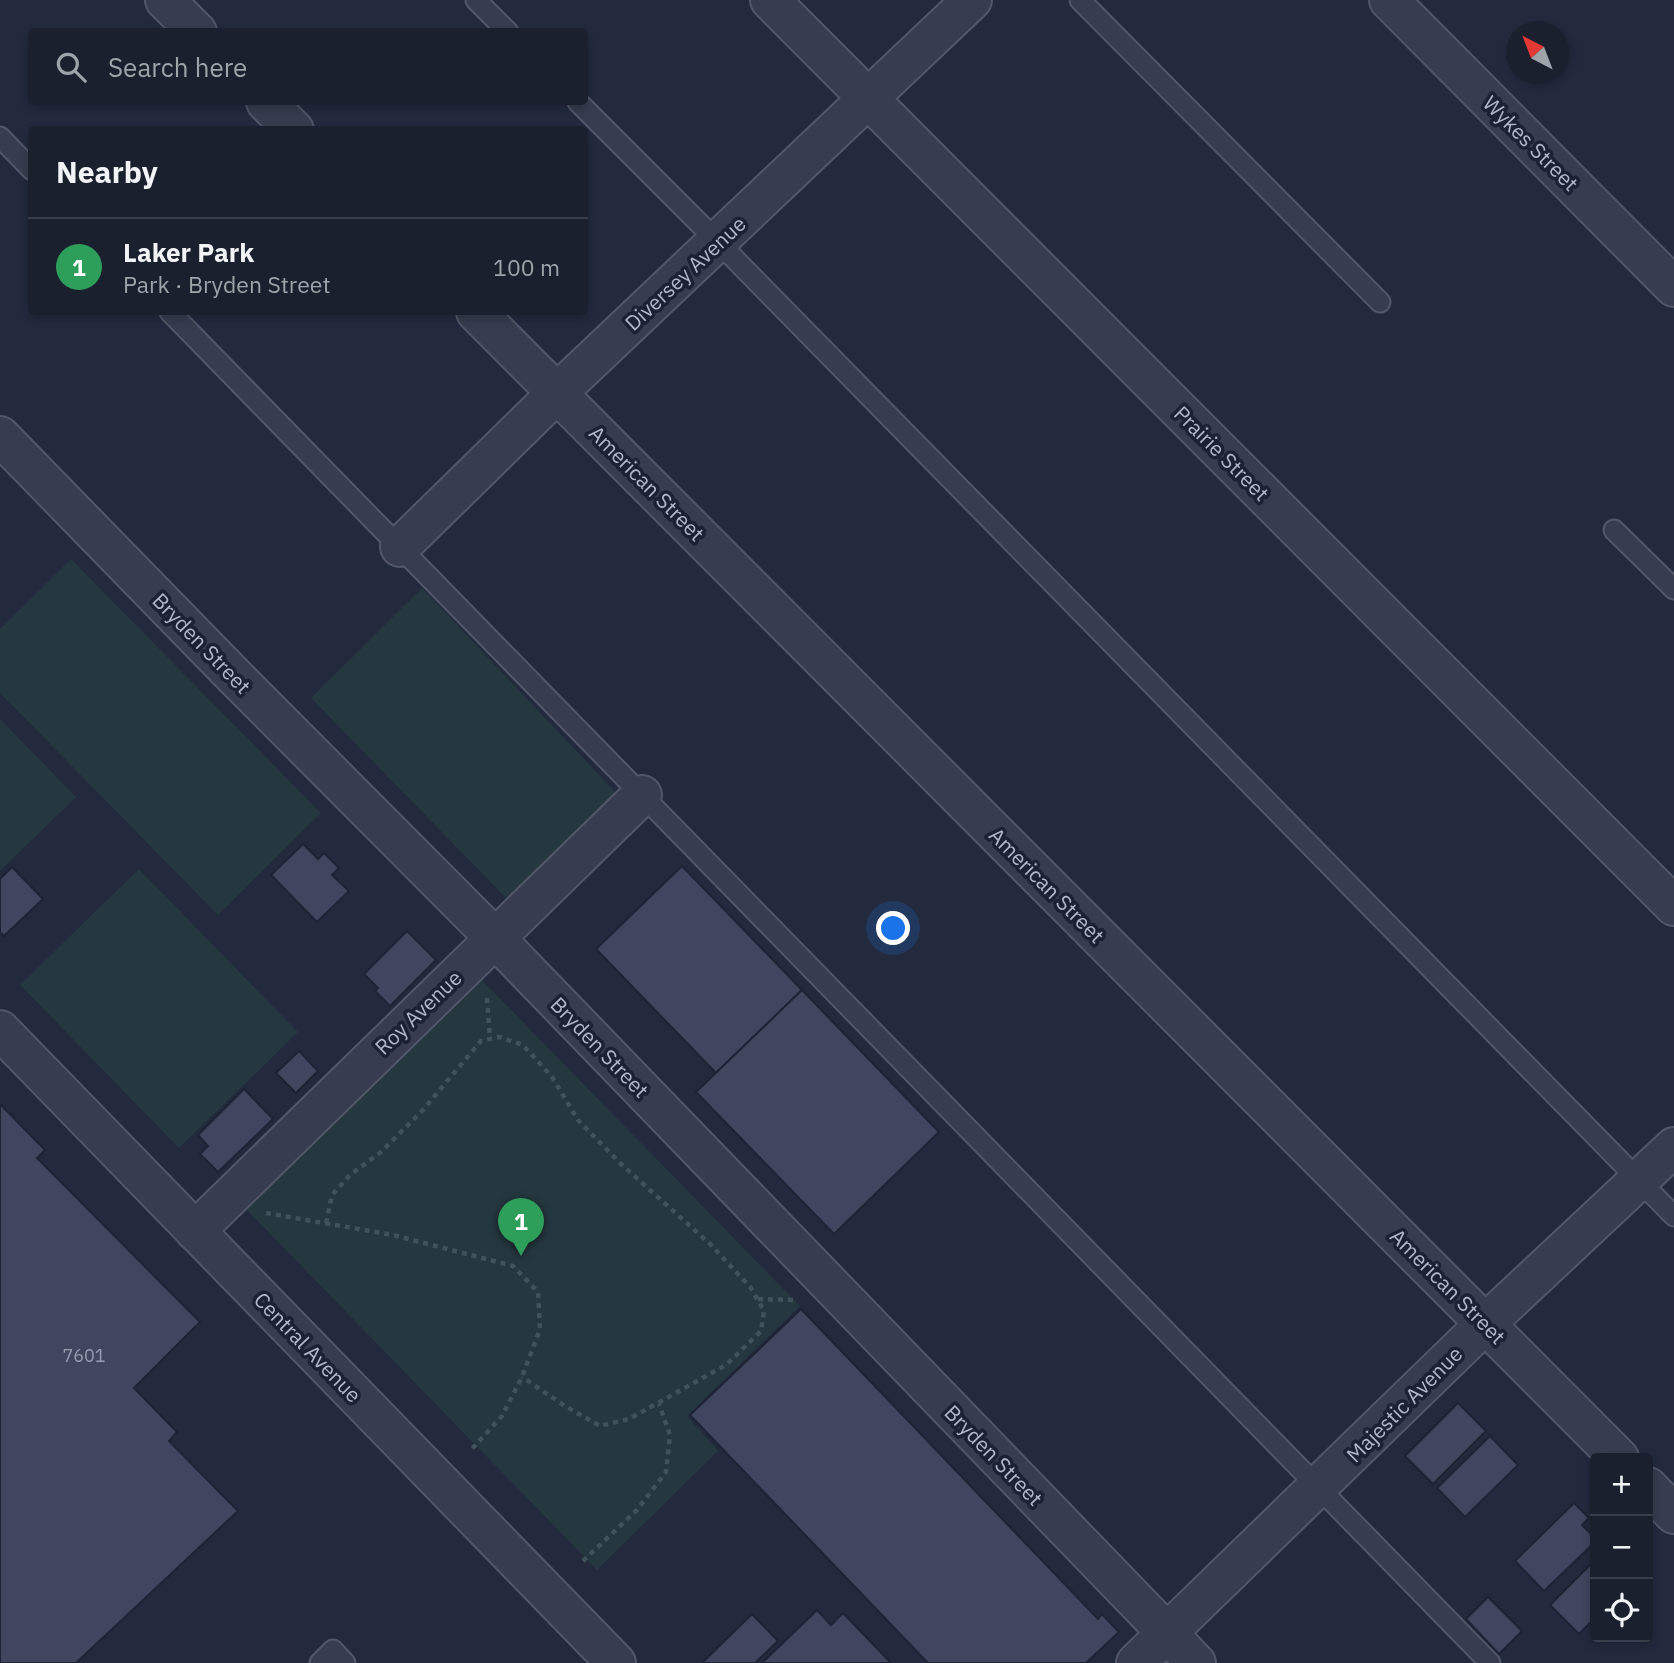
<!DOCTYPE html>
<html lang="en">
<head>
<meta charset="utf-8">
<style>
  body { margin:0; font-family:"IBM Plex Sans",sans-serif; background:#272d3a; color:#f1f3f6 }
  .controls { position:absolute; right:21px; bottom:21px; display:grid; overflow:hidden; border-radius:7px; box-shadow:0 4px 10px #0003 }
  .controls button { width:63px; height:63px; display:grid; place-items:center; padding:0; border:0; border-bottom:2px solid #383e4a; background:#1a202e; color:#f1f3f6; font:35px sans-serif }
  .compass { position:absolute; left:1506px; top:21px; width:63px; height:63px; border-radius:50%; background:#1a202e; box-shadow:0 4px 10px #0003; rotate:318deg }
  .you { position:absolute; left:894px; top:929px; width:24px; height:24px; margin:-18px; border:5px solid #fff; border-radius:50%; background:#1a73e8; box-shadow:0 0 0 10px #1a73e833 }
  .badge { display:grid; place-items:center; width:46px; height:46px; border-radius:50%; background:#869efb; color:#fff; font-size:23px; font-weight:700 }
  .pin { position:absolute; translate:-50% -58px; filter:drop-shadow(0 2px 4px #0008) }
  .pin::after { content:''; position:absolute; top:37px; width:24px; height:21px; background:inherit; clip-path:polygon(0 0,100% 0,50% 100%) }
  .list { margin:0; padding:0; list-style:none }
  h2 { display:flex; justify-content:space-between; align-items:center; height:91px; margin:0; padding:0 28px; font-size:30px }
  h2 small { font-size:23px; font-weight:400; color:#9fa3aa }
  .list li { display:grid; grid-template-columns:46px 1fr auto; gap:21px; align-items:center; box-sizing:border-box; height:98px; padding:0 28px; border-top:2px solid #383e4a }
  .list b { display:block; font-size:26px; white-space:nowrap }
  .list p { margin:0; font-size:23px; white-space:nowrap; color:#9fa3aa }
  .list em { font-size:23px; font-style:normal; color:#9fa3aa }
  .icon { flex:none; width:38px; height:38px; fill:none; stroke:currentColor; stroke-width:2; stroke-linecap:round; stroke-linejoin:round }
  .map { position:relative; flex:none; width:1674px; height:1663px; overflow:hidden }
  .search { position:absolute; background:#1a202e; box-shadow:0 4px 10px #0003; left:28px; top:28px; width:560px; height:77px; display:flex; align-items:center; gap:18px; box-sizing:border-box; padding:0 24px; border-radius:7px; color:#9fa3aa; font-size:26px }
  .panel { position:absolute; background:#1a202e; box-shadow:0 4px 10px #0003; left:28px; top:126px; width:560px; height:189px; border-radius:7px }
  .map>svg:first-child { display:block }
  .green { fill:#25373f }
  .building { fill:#3f465e; stroke:#1e2335; stroke-width:2 }
  .lines { fill:none; stroke-linecap:round; stroke-linejoin:round }
  .lane-casing { stroke:#525769; stroke-width:23 }
  .street-casing { stroke:#525769; stroke-width:42 }
  .path { stroke:#405359; stroke-width:4.5; stroke-dasharray:5 5; stroke-linecap:butt }
  .lane { stroke:#373c4e; stroke-width:19 }
  .street { stroke:#373c4e; stroke-width:38 }
  .labels { text-anchor:middle; dominant-baseline:central; stroke-width:7; stroke-linejoin:round; paint-order:stroke }
  .number-label { font-size:18px; fill:#969bae }
  .street-label { font-size:21px; fill:#b3b7c9; stroke:#1c2133 }
</style>
</head>
<body>
<div class="map">
<svg width="1674" height="1663" viewBox="0 0 1674 1663">
  <rect width="100%" height="100%" fill="#232a3e"/>
  <g class="green">
    <polygon points="71,559 321,813 218,915 0,693 0,629"/>
    <polygon points="422,588 618,795 508,900 311,698"/>
    <polygon points="0,719 76,797 0,871"/>
    <polygon points="139,869 298,1032 179,1148 20,985"/>
    <polygon points="480,978 800,1306 687,1416 718,1451 597,1570 242,1205"/>
  </g>
  <g class="building">
    <polygon points="303,844 318,859 324,853 339,868 332,875 349,891 317,922 271,875"/>
    <polygon points="682,866 802,990 716,1073 596,949"/>
    <polygon points="12,867 43,899 4,936 0,932 0,879"/>
    <polygon points="407,931 436,960 390,1006 375,991 378,988 364,974"/>
    <polygon points="802,990 939,1132 834,1234 696,1092"/>
    <polygon points="299,1051 318,1071 296,1093 276,1073"/>
    <polygon points="244,1089 273,1119 218,1172 200,1154 208,1146 198,1135"/>
    <polygon points="0,1104 45,1150 37,1158 200,1322 134,1388 177,1432 169,1441 238,1511 76,1663 0,1663"/>
    <polygon points="801,1309 1098,1619 1102,1614 1119,1632 1086,1663 928,1663 690,1415"/>
    <polygon points="1458,1403 1486,1431 1433,1484 1405,1456"/>
    <polygon points="1490,1436 1518,1465 1465,1517 1437,1488"/>
    <polygon points="1574,1503 1589,1518 1582,1525 1595,1538 1595,1542 1544,1591 1515,1561"/>
    <polygon points="1595,1560 1595,1618 1579,1634 1550,1605"/>
    <polygon points="1488,1597 1522,1631 1499,1654 1466,1619"/>
    <polygon points="817,1610 831,1625 843,1613 891,1663 762,1663"/>
    <polygon points="752,1614 778,1641 755,1663 702,1663"/>
  </g>
  <g class="lines">
    <g class="lane-casing">
      <g id="lane">
        <polyline points="476,0 508,32"/>
        <polyline points="1080,0 1380,302"/>
        <polyline points="578,102 718,242 1674,1216"/>
        <polyline points="0,137 32,170"/>
        <polyline points="170,312 1490,1663"/>
        <polyline points="1614,530 1674,589"/>
        <polyline points="320,1663 333,1650 345,1663"/>
      </g>
    </g>
    <g class="street-casing">
      <g id="street">
        <polyline points="165,0 197,32"/>
        <polyline points="770,0 1674,906"/>
        <polyline points="1389,0 1674,287"/>
        <polyline points="266,102 294,130"/>
        <polyline points="476,312 1619,1458"/>
        <polyline points="0,436 235,677 495,938 1196,1663"/>
        <polyline points="400,547 557,393 972,0"/>
        <polyline points="0,1030 616,1663"/>
        <polyline points="195,1231 642,795"/>
        <polyline points="1648,1487 1674,1514"/>
        <polyline points="1136,1663 1485,1324 1674,1147"/>
      </g>
    </g>
    <g class="path">
      <polyline points="487,998 490,1039"/>
      <polyline points="266,1213 393,1235 513,1266 538,1292 540,1329 522,1377 502,1416 470,1451"/>
      <polyline points="326,1223 332,1195 350,1175 381,1152 422,1111 481,1041 499,1037 523,1045 552,1077 578,1120 620,1163 710,1244 751,1288 764,1311 761,1331 726,1365 629,1419 600,1426 565,1406 522,1377"/>
      <polyline points="758,1299 794,1300"/>
      <polyline points="583,1561 637,1510 666,1472 670,1435 659,1404"/>
    </g>
    <use href="#lane" class="lane"/>
    <use href="#street" class="street"/>
  </g>
  <g class="labels">
    <g class="number-label">
      <text x="84" y="1355">7601</text>
    </g>
    <g class="street-label">
      <text transform="translate(1531 143) rotate(45)">Wykes Street</text>
      <text transform="translate(685 273) rotate(-43)">Diversey Avenue</text>
      <text transform="translate(1222 453) rotate(45)">Prairie Street</text>
      <text transform="translate(647 483) rotate(45)">American Street</text>
      <text transform="translate(202 643) rotate(46)">Bryden Street</text>
      <text transform="translate(1047 885) rotate(45)">American Street</text>
      <text transform="translate(418 1012) rotate(-44)">Roy Avenue</text>
      <text transform="translate(600 1047) rotate(46)">Bryden Street</text>
      <text transform="translate(1448 1286) rotate(45)">American Street</text>
      <text transform="translate(308 1347) rotate(46)">Central Avenue</text>
      <text transform="translate(1404 1404) rotate(-45)">Majestic Avenue</text>
      <text transform="translate(994 1455) rotate(46)">Bryden Street</text>
    </g>
  </g>
</svg>
<div class="controls">
<button>+</button>
<button>−</button>
<button><svg class="icon" aria-label="locate" viewBox="0 0 24 24"><circle cx="12" cy="12" r="6"/><path d="M12 2v4M12 18v4M2 12h4M18 12h4"/></svg></button>
</div>
<svg class="compass" viewBox="-18 -18 36 36"><path d="M0-13l5 13h-10z" fill="#e53935"/><path d="M0 13l5-13h-10z" fill="#9fa3aa"/></svg>
<div class="you"></div>
<div class="pin badge" style="left:521px;top:1256px;background:#2e9e5b">1</div>
<div class="search"><svg class="icon" aria-label="search" viewBox="0 0 24 24"><circle cx="10" cy="10" r="6"/><path d="M15 15l6 6"/></svg>Search here</div>
<section class="panel">
<h2>Nearby<small></small></h2>
<ul class="list">
<li><span class="badge" style="background:#2e9e5b">1</span><div><b>Laker Park</b><p>Park · Bryden Street</p></div><em>100 m</em></li>
</ul>
</section>
</div>
</body>
</html>
